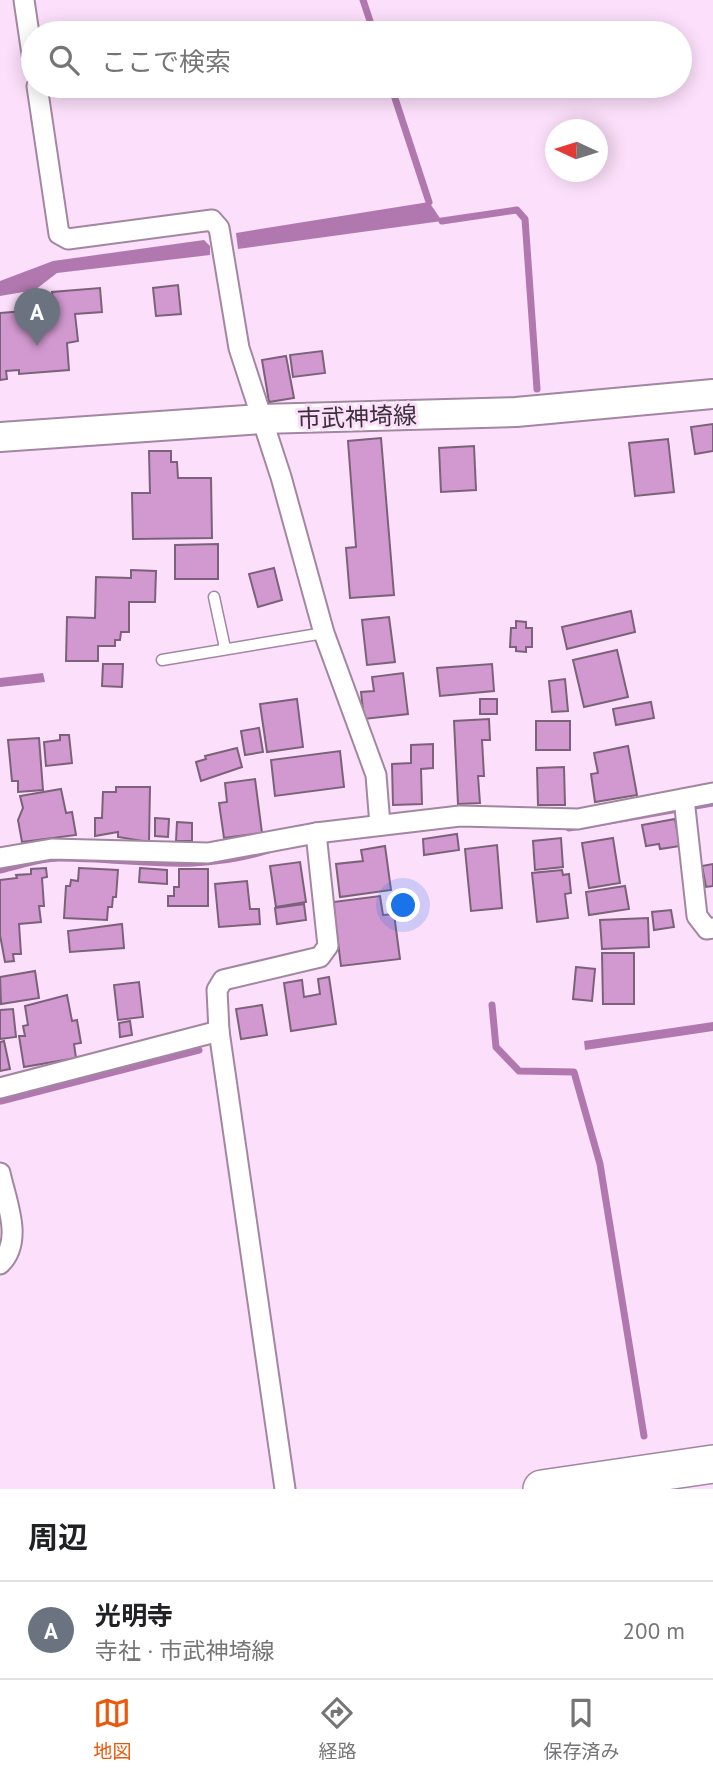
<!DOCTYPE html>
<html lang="ja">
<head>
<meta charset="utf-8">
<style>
  body { margin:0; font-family:"PT Sans","Noto Sans JP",sans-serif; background:#f2f2f2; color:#202124 }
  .compass { position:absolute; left:545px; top:119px; width:63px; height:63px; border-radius:50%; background:#fff; box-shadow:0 4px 18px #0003; rotate:274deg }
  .you { position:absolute; left:404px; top:906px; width:24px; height:24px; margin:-18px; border:5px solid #fff; border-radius:50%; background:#1a73e8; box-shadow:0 0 0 10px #1a73e833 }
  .badge { display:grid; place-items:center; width:46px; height:46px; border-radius:50%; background:#ea580c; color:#fff; font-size:23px; font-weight:700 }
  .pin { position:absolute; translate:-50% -58px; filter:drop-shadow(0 2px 4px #0008) }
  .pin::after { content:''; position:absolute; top:37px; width:24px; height:21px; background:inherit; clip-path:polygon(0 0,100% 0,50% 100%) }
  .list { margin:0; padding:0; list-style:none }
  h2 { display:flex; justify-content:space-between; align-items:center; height:91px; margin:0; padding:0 28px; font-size:30px }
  h2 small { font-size:23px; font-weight:400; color:#757577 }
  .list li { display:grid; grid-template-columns:46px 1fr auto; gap:21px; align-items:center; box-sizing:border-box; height:98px; padding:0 28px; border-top:2px solid #e0e0e0 }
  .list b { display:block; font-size:26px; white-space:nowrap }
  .list p { margin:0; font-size:23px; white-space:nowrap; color:#757577 }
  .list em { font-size:23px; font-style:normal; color:#757577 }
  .icon { flex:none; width:38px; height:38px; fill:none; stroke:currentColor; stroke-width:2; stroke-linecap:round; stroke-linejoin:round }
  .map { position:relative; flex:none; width:713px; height:1489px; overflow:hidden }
  .search { position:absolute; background:#fff; box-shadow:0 4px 18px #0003; left:21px; right:21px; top:21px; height:77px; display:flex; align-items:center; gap:18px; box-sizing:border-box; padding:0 24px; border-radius:38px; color:#757577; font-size:26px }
  .sheet { height:189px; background:#fff }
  nav { display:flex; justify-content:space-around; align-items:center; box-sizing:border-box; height:98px; border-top:2px solid #e0e0e0; background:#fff; font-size:19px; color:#757577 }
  nav a { display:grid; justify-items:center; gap:4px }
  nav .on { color:#ea580c }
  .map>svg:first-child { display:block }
  .water { fill:#b078ae }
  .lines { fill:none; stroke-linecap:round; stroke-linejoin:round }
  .stream { stroke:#b078ae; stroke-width:7 }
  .building { fill:#d299d0; stroke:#7b6179; stroke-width:2 }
  .lane-casing { stroke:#a287a0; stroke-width:13 }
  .street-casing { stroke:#a287a0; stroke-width:23 }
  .secondary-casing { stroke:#a287a0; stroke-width:32 }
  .highway-casing { stroke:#a287a0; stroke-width:40 }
  .lane { stroke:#fff; stroke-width:10 }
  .street { stroke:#fff; stroke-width:19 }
  .secondary { stroke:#fff; stroke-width:28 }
  .highway { stroke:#fff; stroke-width:37 }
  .labels { text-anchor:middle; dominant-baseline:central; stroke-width:6; stroke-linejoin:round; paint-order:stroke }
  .street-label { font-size:24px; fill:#3c313b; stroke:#fcdffa }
</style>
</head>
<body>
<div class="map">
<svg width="713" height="1489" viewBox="0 0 713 1489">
  <rect width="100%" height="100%" fill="#fcdffa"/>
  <g class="water">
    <polygon points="429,202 442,221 238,249 236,233"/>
    <polygon points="204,240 210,246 210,255 57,273 35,290 0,296 0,281 53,261"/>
    <polygon points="43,673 45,682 0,687 0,678"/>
    <polygon points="713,1022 713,1031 585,1050 584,1041"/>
  </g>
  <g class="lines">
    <g class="stream">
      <polyline points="363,0 374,33"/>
      <polyline points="391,86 429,202"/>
      <polyline points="442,221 517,210 525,219 537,389"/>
      <polyline points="569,828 713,803"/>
      <path d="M0,870C19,866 40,858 59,858C138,858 189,874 269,850"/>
      <polyline points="492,1005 496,1047 519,1071 574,1072 600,1164 644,1436"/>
      <polyline points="1,1101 199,1050"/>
    </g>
  </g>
  <g class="building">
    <polygon points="178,285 181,314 156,316 153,288"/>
    <polygon points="100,288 102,312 75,314 78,341 67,343 69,370 19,374 19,370 6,371 7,379 0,380 0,313 37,310 37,302 53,300 52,292"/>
    <polygon points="322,351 325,373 293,377 290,355"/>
    <polygon points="286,356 294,398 269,402 262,360"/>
    <polygon points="713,424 713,451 695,454 691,427"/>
    <polygon points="381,438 394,595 350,598 346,548 356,547 348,441"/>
    <polygon points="668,439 674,492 635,496 629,443"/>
    <polygon points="474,446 476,490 441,492 439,448"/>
    <polygon points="149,451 171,451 171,462 177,462 178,478 211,478 212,538 133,539 132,493 150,493"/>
    <polygon points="218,544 218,579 175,579 175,545"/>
    <polygon points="274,568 282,600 258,607 249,574"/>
    <polygon points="131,570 156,571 155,602 129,602 129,632 121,632 120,640 115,640 115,646 98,646 98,661 66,661 67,617 95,618 96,577 131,578"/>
    <polygon points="631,611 635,632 567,649 562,627"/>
    <polygon points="389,617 395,662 367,665 362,620"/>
    <polygon points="516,621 526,622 526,628 532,628 532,647 526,647 526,652 516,651 516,647 510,647 511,628 516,628"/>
    <polygon points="617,650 628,697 584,707 573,660"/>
    <polygon points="103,664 123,664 122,687 102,686"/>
    <polygon points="492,664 494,691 440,696 437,668"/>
    <polygon points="403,673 408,714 364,719 361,692 374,691 372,677"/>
    <polygon points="565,679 568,711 552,712 549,681"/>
    <polygon points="297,699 303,747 267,752 260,704"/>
    <rect x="480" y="699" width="17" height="15"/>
    <polygon points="651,702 654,718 616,725 613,709"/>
    <polygon points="489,719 490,740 482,740 484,776 478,776 480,803 458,804 454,721"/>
    <rect x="536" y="721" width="34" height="29"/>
    <polygon points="259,728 263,752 245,755 241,731"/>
    <polygon points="60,735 69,735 72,763 46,766 44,742 60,740"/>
    <polygon points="39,738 43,790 18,792 18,781 12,781 8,740"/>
    <polygon points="433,744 433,768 421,769 422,804 393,805 392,764 411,763 411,745"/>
    <polygon points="628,746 637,795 595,802 591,774 598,773 594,753"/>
    <polygon points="237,748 242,767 201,781 196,762 206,759 205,756"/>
    <polygon points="340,751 344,787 275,796 271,760"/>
    <polygon points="564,767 565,805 538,805 537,768"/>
    <polygon points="255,779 262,833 224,838 219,803 227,802 225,783"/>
    <polygon points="116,787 150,787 149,842 118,837 118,832 95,836 95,818 102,818 103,792 116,792"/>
    <polygon points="61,789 66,813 72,812 76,835 22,842 18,820 23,808 20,796"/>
    <polygon points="155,818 169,819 168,837 155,836"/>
    <polygon points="675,819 680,846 660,849 659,844 646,846 642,825"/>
    <polygon points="177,822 192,823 192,841 176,841"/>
    <polygon points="457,834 459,850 424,855 423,839"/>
    <polygon points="561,838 563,867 535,870 533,841"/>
    <polygon points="613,838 620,883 589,888 582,843"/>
    <polygon points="497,845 502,908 471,911 465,849"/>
    <polygon points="385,846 391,890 340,897 336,864 363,861 361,850"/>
    <polygon points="300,862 306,902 276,907 270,866"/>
    <polygon points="713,864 713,886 706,887 702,866"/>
    <polygon points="46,868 47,877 42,878 44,906 39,906 41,922 19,924 21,954 13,954 14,961 5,962 0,935 0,880 17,878 16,875 31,874 31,869"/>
    <polygon points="79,868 118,870 116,897 113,897 112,907 108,907 107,920 64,918 66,886 70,886 71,880 78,881"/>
    <polygon points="140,868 167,870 167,884 139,882"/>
    <polygon points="179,869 208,869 208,906 168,906 168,896 174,896 174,887 179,887"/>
    <polygon points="562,870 563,875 569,874 571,893 565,894 568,918 537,922 532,873"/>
    <polygon points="247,881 250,909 259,909 260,924 219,927 215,884"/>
    <polygon points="625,886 629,909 589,915 586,892"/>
    <polygon points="380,896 383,915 394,914 400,959 341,966 333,902"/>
    <polygon points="304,904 306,920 277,924 275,908"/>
    <polygon points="671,910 674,927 654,930 652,912"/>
    <polygon points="648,918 649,947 602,949 600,920"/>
    <polygon points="122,924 124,948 70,952 68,931"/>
    <polygon points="602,953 634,953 634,1004 603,1004"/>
    <polygon points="576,967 595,969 592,1001 573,999"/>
    <polygon points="35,971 39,998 1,1004 0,977"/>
    <polygon points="329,977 336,1024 291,1031 284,983 302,980 304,997 320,994 318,979"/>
    <polygon points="139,982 143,1017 118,1020 114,985"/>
    <polygon points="67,995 72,1021 77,1020 81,1043 74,1044 76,1058 24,1067 19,1036 25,1036 23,1026 28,1025 25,1006"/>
    <polygon points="262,1005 267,1035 241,1039 236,1009"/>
    <polygon points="13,1009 16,1037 0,1039 0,1010"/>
    <polygon points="130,1021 132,1035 120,1037 119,1023"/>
    <polygon points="4,1041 10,1069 0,1071 0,1042"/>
  </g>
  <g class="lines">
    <g class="lane-casing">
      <g id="lane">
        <polyline points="214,597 225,648"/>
        <polyline points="162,660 324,633"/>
      </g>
    </g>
    <g class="street-casing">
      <g id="street">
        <polyline points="24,0 33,61"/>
        <polyline points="37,86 59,234 68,239 212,220 219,228 239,348 281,477 324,633 376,775 380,825"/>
        <polyline points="684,799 697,916 707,929 713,928"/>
        <polyline points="0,858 52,849 208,853 316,833 460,816 578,819 713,793"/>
        <polyline points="0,1088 219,1031"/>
        <path d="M0,1173C6,1201 24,1241 0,1264"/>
        <polyline points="285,1489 219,1031 217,990 223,980 320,957 328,946 316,833"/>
      </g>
    </g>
    <g class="secondary-casing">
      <polyline id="secondary" points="0,437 261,419 516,412 713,394"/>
    </g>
    <g class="highway-casing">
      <polyline id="highway" points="542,1489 713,1464"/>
    </g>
    <use href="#lane" class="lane"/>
    <use href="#street" class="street"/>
    <use href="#secondary" class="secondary"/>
    <use href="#highway" class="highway"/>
  </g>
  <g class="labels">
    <g class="street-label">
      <text transform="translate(357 417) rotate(-2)">市武神埼線</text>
    </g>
  </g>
</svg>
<svg class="compass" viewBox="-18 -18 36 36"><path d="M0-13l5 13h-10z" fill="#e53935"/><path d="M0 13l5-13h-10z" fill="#757577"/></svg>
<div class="you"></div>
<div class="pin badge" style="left:37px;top:346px;background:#6b7280">A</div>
<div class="search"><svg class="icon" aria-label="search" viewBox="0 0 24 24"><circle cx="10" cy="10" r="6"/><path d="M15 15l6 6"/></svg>ここで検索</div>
</div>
<section class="sheet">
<h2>周辺<small></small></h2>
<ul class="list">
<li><span class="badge" style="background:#6b7280">A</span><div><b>光明寺</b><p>寺社 · 市武神埼線</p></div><em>200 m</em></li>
</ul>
</section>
<nav>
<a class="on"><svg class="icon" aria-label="map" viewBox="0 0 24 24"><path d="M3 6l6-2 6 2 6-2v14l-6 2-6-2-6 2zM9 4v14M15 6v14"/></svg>地図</a>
<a><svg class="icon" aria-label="directions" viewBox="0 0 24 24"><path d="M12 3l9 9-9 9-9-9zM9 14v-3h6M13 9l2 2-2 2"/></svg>経路</a>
<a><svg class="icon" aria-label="saved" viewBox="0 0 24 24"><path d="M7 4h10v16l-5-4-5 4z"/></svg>保存済み</a>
</nav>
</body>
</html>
